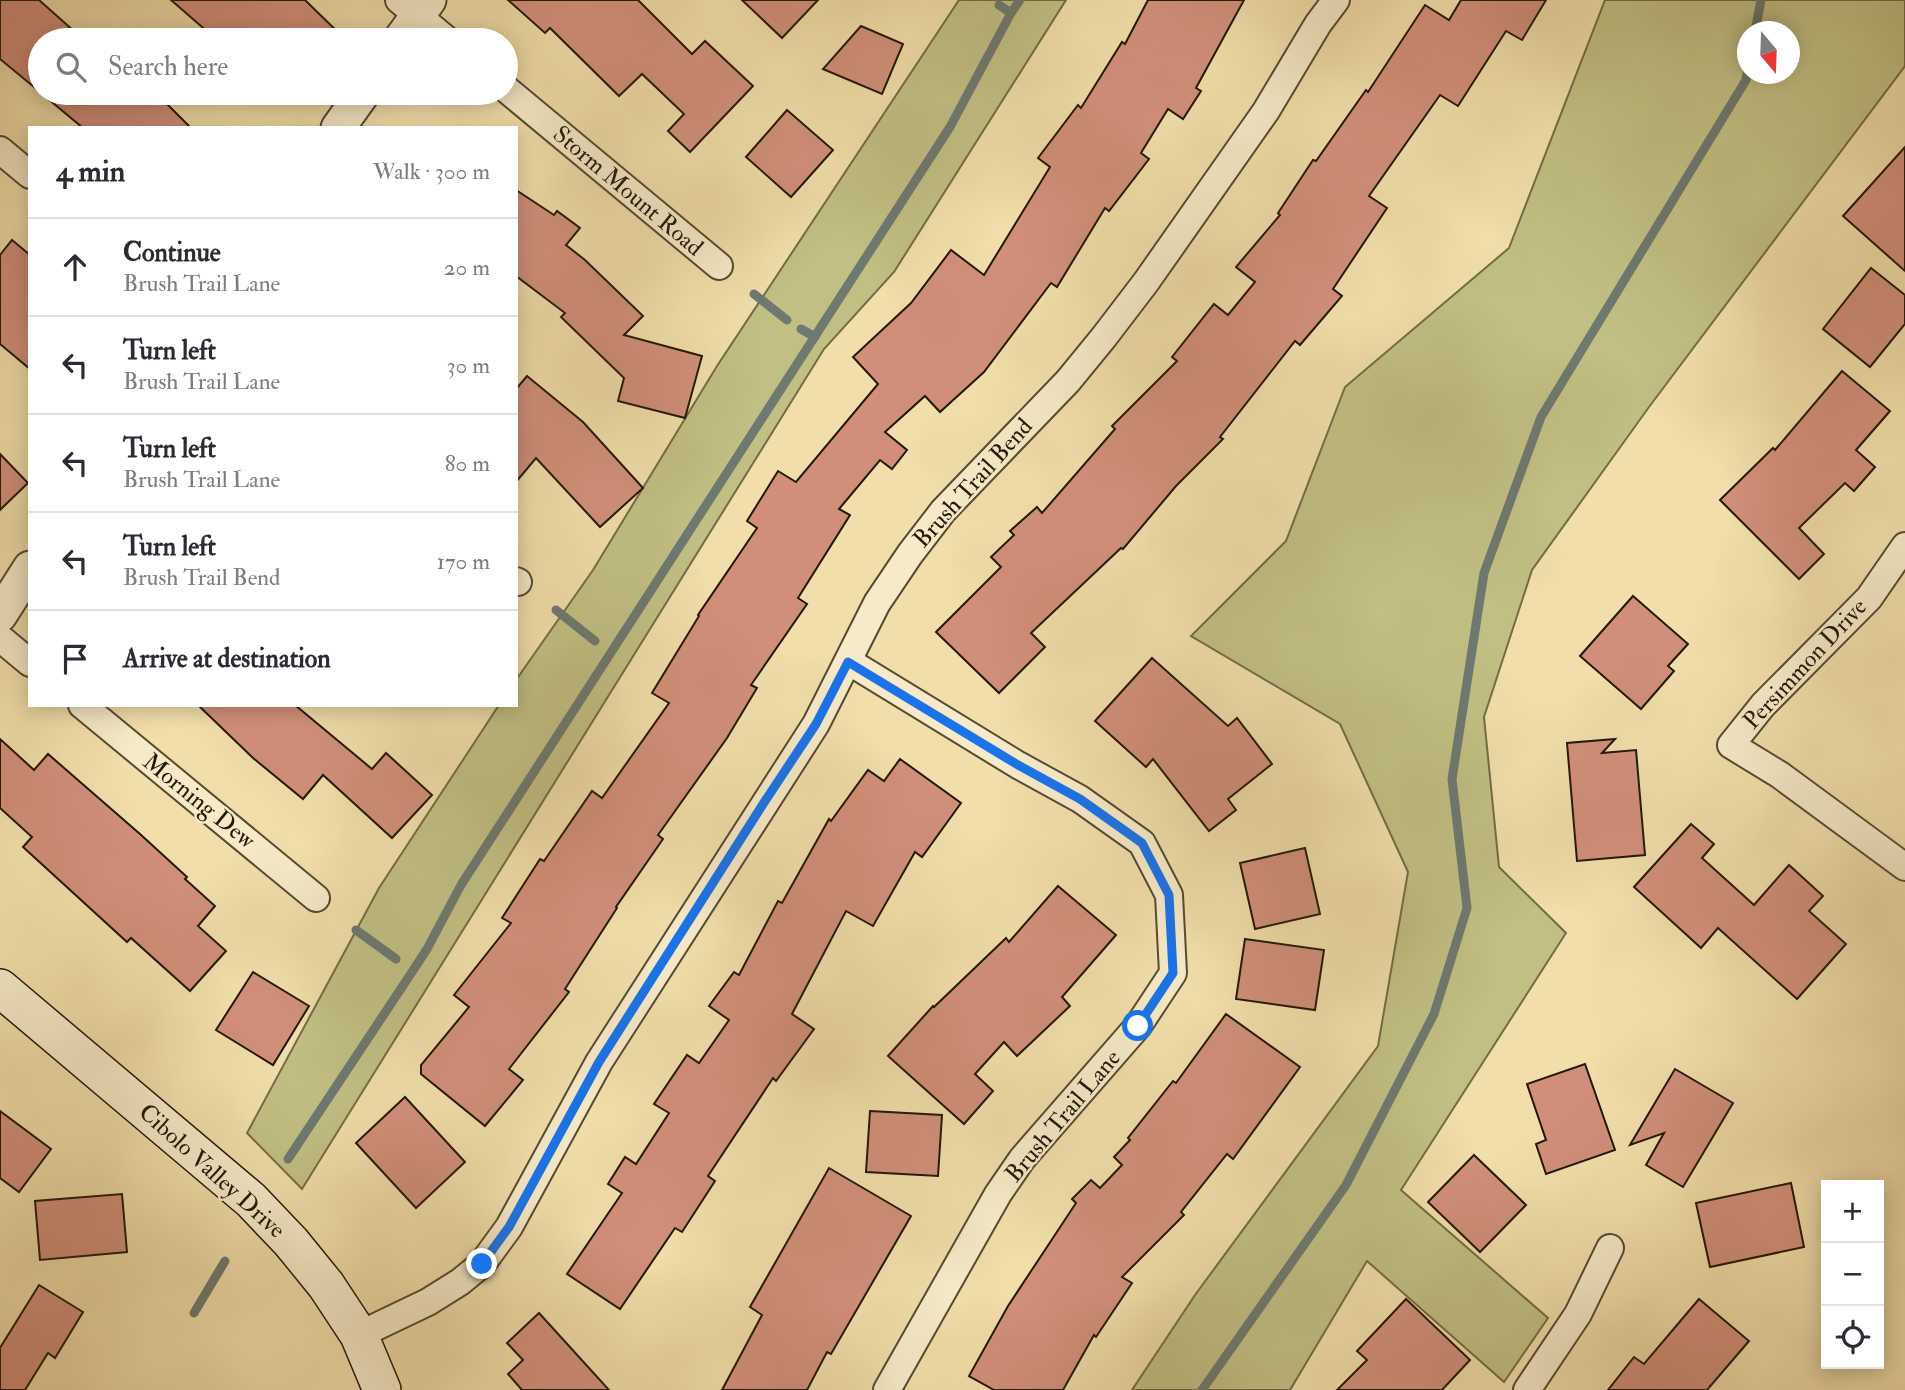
<!DOCTYPE html>
<html lang="en">
<head>
<meta charset="utf-8">
<style>
  body { margin:0; font-family:"IM FELL Double Pica",serif; background:#f7f7f7; color:#2b2b33 }
  .controls { position:absolute; right:21px; bottom:21px; display:grid; overflow:hidden; border-radius:0px; box-shadow:0 4px 18px #0003 }
  .controls button { width:63px; height:63px; display:grid; place-items:center; padding:0; border:0; border-bottom:2px solid #e1e1e2; background:#fff; color:#2b2b33; font:35px sans-serif }
  .compass { position:absolute; left:1737px; top:21px; width:63px; height:63px; border-radius:50%; background:#fff; box-shadow:0 4px 18px #0003; rotate:161deg }
  .stop { position:absolute; width:21px; height:21px; margin:-16px; border:5px solid #1a73e8; border-radius:50%; background:#fff }
  .stop.end { background:#1a73e8; border-color:#fff; box-shadow:0 2px 7px #0008 }
  .list { margin:0; padding:0; list-style:none }
  h2 { display:flex; justify-content:space-between; align-items:center; height:91px; margin:0; padding:0 28px; font-size:30px }
  h2 small { font-size:23px; font-weight:400; color:#7c7c81 }
  .list li { display:grid; grid-template-columns:46px 1fr auto; gap:21px; align-items:center; box-sizing:border-box; height:98px; padding:0 28px; border-top:2px solid #e1e1e2 }
  .list b { display:block; font-size:26px; white-space:nowrap }
  .list p { margin:0; font-size:23px; white-space:nowrap; color:#7c7c81 }
  .list em { font-size:23px; font-style:normal; color:#7c7c81 }
  .icon { flex:none; width:38px; height:38px; fill:none; stroke:currentColor; stroke-width:2; stroke-linecap:round; stroke-linejoin:round }
  .map { position:relative; flex:none; width:1905px; height:1390px; overflow:hidden }
  .search { position:absolute; background:#fff; box-shadow:0 4px 18px #0003; left:28px; top:28px; width:490px; height:77px; display:flex; align-items:center; gap:18px; box-sizing:border-box; padding:0 24px; border-radius:38px; color:#7c7c81; font-size:26px }
  .panel { position:absolute; background:#fff; box-shadow:0 4px 18px #0003; left:28px; top:126px; width:490px; height:581px; border-radius:0px }
  .map>svg:first-child { display:block }
  .green { fill:#c1bf84; stroke:#726c46; stroke-width:2; fill-rule:evenodd }
  .lines { fill:none; stroke-linecap:round; stroke-linejoin:round }
  .stream { stroke:#6e7970; stroke-width:9 }
  .building { fill:#d18f7a; stroke:#231809; stroke-width:2 }
  .minor-casing { stroke:#564a31; stroke-width:30 }
  .tertiary-casing { stroke:#564a31; stroke-width:37 }
  .secondary-casing { stroke:#231809; stroke-width:40 }
  .minor { stroke:#f6eac8; stroke-width:26 }
  .tertiary { stroke:#f6eac8; stroke-width:33 }
  .secondary { stroke:#f6eac8; stroke-width:37 }
  .route { stroke:#1a73e8; stroke-width:9 }
  .labels { text-anchor:middle; dominant-baseline:central; stroke-width:5; stroke-linejoin:round; paint-order:stroke }
  .street-label { font-size:24px; fill:#231809; stroke:#f6eac8 }
</style>
</head>
<body>
<div class="map">
<svg width="1905" height="1390" viewBox="0 0 1905 1390">
  <rect width="100%" height="100%" fill="#f1deaa"/>
  <filter id="stains"><feTurbulence type="fractalNoise" baseFrequency=".00286" numOctaves="4"/><feColorMatrix values="0 0 0 0 .2 0 0 0 0 .09 0 0 0 0 .02 0 0 0 .5 -.17"/></filter>
  <radialGradient id="worn" r=".72"><stop offset=".6" stop-color="#630" stop-opacity="0"/><stop offset="1" stop-color="#630" stop-opacity=".3"/></radialGradient>
  <g class="green">
    <polygon points="959,0 1066,0 894,272 824,349 302,1189 247,1133 379,888 499,705 516,705 516,680 593,570 717,366"/>
    <path d="M1605,0H1905V66L1649,407L1532,570L1484,717L1499,867L1566,933L1401,1190L1548,1318L1504,1382L1367,1261L1290,1390H1132L1195,1295L1378,1046L1408,872L1340,724L1191,636L1286,541L1345,387L1509,248ZM1748,32H1790V74H1748Z"/>
  </g>
  <g class="lines">
    <g class="stream">
      <polyline points="999,5 1011,13"/>
      <polyline points="1755,32 1761,0"/>
      <polyline points="754,294 787,320"/>
      <polyline points="801,329 815,337"/>
      <polyline points="556,610 595,641"/>
      <polyline points="356,930 396,959"/>
      <polyline points="288,1159 414,969 427,949 461,885 950,127 1011,13 1020,0"/>
      <polyline points="194,1313 225,1261"/>
      <polyline points="1202,1390 1346,1185 1434,1014 1467,908 1452,779 1484,573 1541,417 1746,80 1748,70"/>
    </g>
  </g>
  <g class="building">
    <polygon points="0,0 39,0 84,40 40,40 40,92 0,59"/>
    <polygon points="171,0 305,0 346,40 217,40"/>
    <polygon points="508,0 638,0 692,54 705,41 753,86 690,152 668,131 684,114 642,74 619,96 550,28 545,33"/>
    <polygon points="742,0 818,0 782,38"/>
    <polygon points="1148,0 1244,0 1196,88 1201,91 1183,119 1168,109 1141,153 1149,159 1109,211 1105,208 1057,287 1051,283 984,372 940,412 925,396 885,432 907,450 892,469 880,460 839,509 850,515 798,598 807,604 751,685 757,688 727,738 658,835 663,839 616,907 617,908 565,989 569,992 509,1069 523,1080 485,1126 421,1074 421,1065 469,1007 454,995 511,923 502,918 540,859 544,861 592,791 602,798 669,703 652,693 699,616 698,615 757,528 747,521 778,471 796,482 878,384 853,357 911,303 951,250 984,275 1050,167 1038,158 1078,105 1081,108 1122,42 1125,44"/>
    <polygon points="1461,0 1546,0 1522,40 1506,31 1458,106 1440,95 1369,196 1387,208 1333,289 1342,296 1300,345 1295,341 1220,437 1223,439 1176,486 1123,549 1121,548 1031,633 1045,647 999,693 936,632 1001,567 991,557 1014,535 1010,531 1037,507 1042,513 1115,429 1112,426 1177,361 1172,357 1214,304 1228,315 1255,282 1236,267 1280,215 1278,213 1313,160 1316,161 1366,90 1368,92 1425,5 1449,20"/>
    <polygon points="861,26 903,44 882,94 823,69"/>
    <polygon points="41,93 156,93 191,128 83,128"/>
    <polygon points="787,110 833,150 791,197 746,157"/>
    <polygon points="1905,147 1905,271 1843,216"/>
    <polygon points="516,190 554,215 557,211 580,228 566,245 585,260 643,316 624,335 702,356 685,418 618,401 624,378 561,317 565,313 516,276"/>
    <polygon points="12,240 30,255 30,369 0,344 0,255"/>
    <polygon points="1871,268 1905,295 1905,324 1870,367 1823,329"/>
    <polygon points="1842,371 1890,411 1856,450 1875,467 1854,491 1845,483 1799,528 1824,554 1799,579 1720,500 1773,448 1775,450"/>
    <polygon points="527,376 583,422 643,488 600,527 536,458 516,482 516,389"/>
    <polygon points="0,454 28,483 0,510"/>
    <polygon points="1633,596 1688,644 1668,666 1674,671 1641,709 1580,656"/>
    <polygon points="1152,658 1228,726 1237,718 1272,764 1228,799 1236,810 1209,831 1153,759 1146,767 1095,721"/>
    <polygon points="198,705 295,705 372,769 386,753 432,795 392,838 323,775 303,799 253,758"/>
    <polygon points="0,739 34,770 48,754 140,834 187,877 185,879 215,906 198,926 226,951 190,991 131,938 127,942 23,847 32,837 0,808"/>
    <polygon points="1615,739 1602,753 1636,750 1645,855 1577,861 1567,743"/>
    <polygon points="900,759 961,803 922,857 915,852 873,926 846,911 792,1014 814,1029 776,1081 773,1078 708,1176 715,1181 682,1232 675,1228 620,1309 567,1274 622,1193 608,1184 625,1157 636,1164 669,1113 654,1104 687,1055 699,1063 729,1020 709,1006 734,972 739,975 778,901 782,903 829,819 831,821 868,770 884,781"/>
    <polygon points="1691,824 1714,844 1702,858 1754,905 1789,865 1823,896 1809,911 1846,944 1797,999 1718,928 1701,948 1634,887"/>
    <polygon points="1305,848 1320,914 1255,929 1240,863"/>
    <polygon points="1058,886 1116,935 1062,997 1070,1006 1017,1056 1004,1042 975,1074 993,1091 964,1124 888,1056 933,1006 934,1007 1006,938 1009,942"/>
    <polygon points="1245,939 1324,950 1315,1010 1236,999"/>
    <polygon points="253,972 309,1006 273,1065 216,1030"/>
    <polygon points="1226,1014 1300,1067 1233,1159 1227,1154 1181,1212 1184,1215 1122,1277 1132,1283 1096,1337 1094,1335 1063,1390 994,1390 969,1376 1008,1306 1076,1203 1072,1199 1091,1180 1100,1188 1122,1165 1114,1157 1130,1140 1128,1138 1173,1081 1176,1083"/>
    <polygon points="1585,1064 1615,1150 1546,1174 1536,1144 1546,1140 1527,1084"/>
    <polygon points="1675,1069 1733,1103 1683,1187 1646,1165 1664,1133 1630,1145"/>
    <polygon points="405,1097 465,1162 416,1208 356,1143"/>
    <polygon points="0,1111 51,1149 19,1192 0,1178"/>
    <polygon points="870,1111 942,1115 938,1176 866,1172"/>
    <polygon points="1474,1155 1526,1205 1480,1252 1428,1202"/>
    <polygon points="829,1168 911,1216 831,1354 827,1352 807,1390 722,1390 762,1315 750,1307"/>
    <polygon points="1791,1183 1804,1247 1710,1267 1696,1203"/>
    <polygon points="122,1194 127,1252 40,1260 35,1201"/>
    <polygon points="39,1285 83,1312 55,1358 48,1353 25,1390 0,1390 0,1348"/>
    <polygon points="1406,1299 1470,1360 1442,1390 1337,1390 1367,1360 1357,1351"/>
    <polygon points="1699,1299 1749,1341 1707,1390 1608,1390 1634,1357 1644,1364"/>
    <polygon points="539,1313 609,1390 522,1390 508,1374 523,1360 507,1343"/>
  </g>
  <g class="lines">
    <g class="minor-casing">
      <g id="minor">
        <polyline points="399,0 447,40"/>
        <polyline points="506,89 719,266"/>
        <polyline points="0,150 30,175"/>
        <polyline points="1905,546 1869,598 1763,705 1731,745 1780,775 1905,867"/>
        <polyline points="516,581 518,582"/>
        <polyline points="0,638 30,663"/>
        <polyline points="848,661 1018,765 1080,799 1142,843 1169,895 1173,973 1138,1026 1022,1159 998,1194 887,1390"/>
        <polyline points="82,705 316,898"/>
        <polyline points="359,1335 428,1302 460,1282 482,1264 509,1227 599,1062 816,724 877,603 910,554 943,511 1068,381 1104,337 1146,282 1266,111 1318,24 1336,0"/>
        <polyline points="1527,1390 1578,1314 1610,1248"/>
      </g>
    </g>
    <g class="tertiary-casing">
      <g id="tertiary">
        <polyline points="400,40 429,0"/>
        <polyline points="338,128 363,93"/>
        <polyline points="0,615 30,568"/>
      </g>
    </g>
    <g class="secondary-casing">
      <polyline id="secondary" points="0,988 251,1200 291,1242 326,1285 359,1335 382,1390"/>
    </g>
    <use href="#minor" class="minor"/>
    <use href="#tertiary" class="tertiary"/>
    <use href="#secondary" class="secondary"/>
  </g>
  <g class="lines">
    <polyline class="route" points="482,1264 509,1227 599,1062 765,801 816,724 848,662 1018,765 1080,799 1142,843 1169,895 1173,973 1138,1026"/>
  </g>
  <g class="labels">
    <g class="street-label">
      <text transform="translate(628 191) rotate(40)">Storm Mount Road</text>
      <text transform="translate(973 483) rotate(-48)">Brush Trail Bend</text>
      <text transform="translate(1805 664) rotate(-47)">Persimmon Drive</text>
      <text transform="translate(199 801) rotate(39)">Morning Dew</text>
      <text transform="translate(1063 1116) rotate(-50)">Brush Trail Lane</text>
      <text transform="translate(212 1171) rotate(42)">Cibolo Valley Drive</text>
    </g>
  </g>
  <rect width="100%" height="100%" filter="url(#stains)"/>
  <rect width="100%" height="100%" fill="url(#worn)"/>
</svg>
<div class="controls">
<button>+</button>
<button>−</button>
<button><svg class="icon" aria-label="locate" viewBox="0 0 24 24"><circle cx="12" cy="12" r="6"/><path d="M12 2v4M12 18v4M2 12h4M18 12h4"/></svg></button>
</div>
<svg class="compass" viewBox="-18 -18 36 36"><path d="M0-13l5 13h-10z" fill="#e53935"/><path d="M0 13l5-13h-10z" fill="#7c7c81"/></svg>
<div class="stop" style="left:1138px;top:1026px"></div>
<div class="stop end" style="left:482px;top:1264px"></div>
<div class="search"><svg class="icon" aria-label="search" viewBox="0 0 24 24"><circle cx="10" cy="10" r="6"/><path d="M15 15l6 6"/></svg>Search here</div>
<section class="panel">
<h2>4 min<small>Walk · 300 m</small></h2>
<ul class="list">
<li><svg class="icon" aria-label="ahead" viewBox="0 0 24 24"><path d="M12 20V5M6 11l6-6 6 6"/></svg><div><b>Continue</b><p>Brush Trail Lane</p></div><em>20 m</em></li>
<li><svg class="icon" aria-label="left" viewBox="0 0 24 24"><path d="M17 20v-9H6M10 6l-5 5 5 5"/></svg><div><b>Turn left</b><p>Brush Trail Lane</p></div><em>30 m</em></li>
<li><svg class="icon" aria-label="left" viewBox="0 0 24 24"><path d="M17 20v-9H6M10 6l-5 5 5 5"/></svg><div><b>Turn left</b><p>Brush Trail Lane</p></div><em>80 m</em></li>
<li><svg class="icon" aria-label="left" viewBox="0 0 24 24"><path d="M17 20v-9H6M10 6l-5 5 5 5"/></svg><div><b>Turn left</b><p>Brush Trail Bend</p></div><em>170 m</em></li>
<li><svg class="icon" aria-label="arrive" viewBox="0 0 24 24"><path d="M6 21V4h12l-3 4 3 4H6"/></svg><div><b>Arrive at destination</b></div></li>
</ul>
</section>
</div>
</body>
</html>
